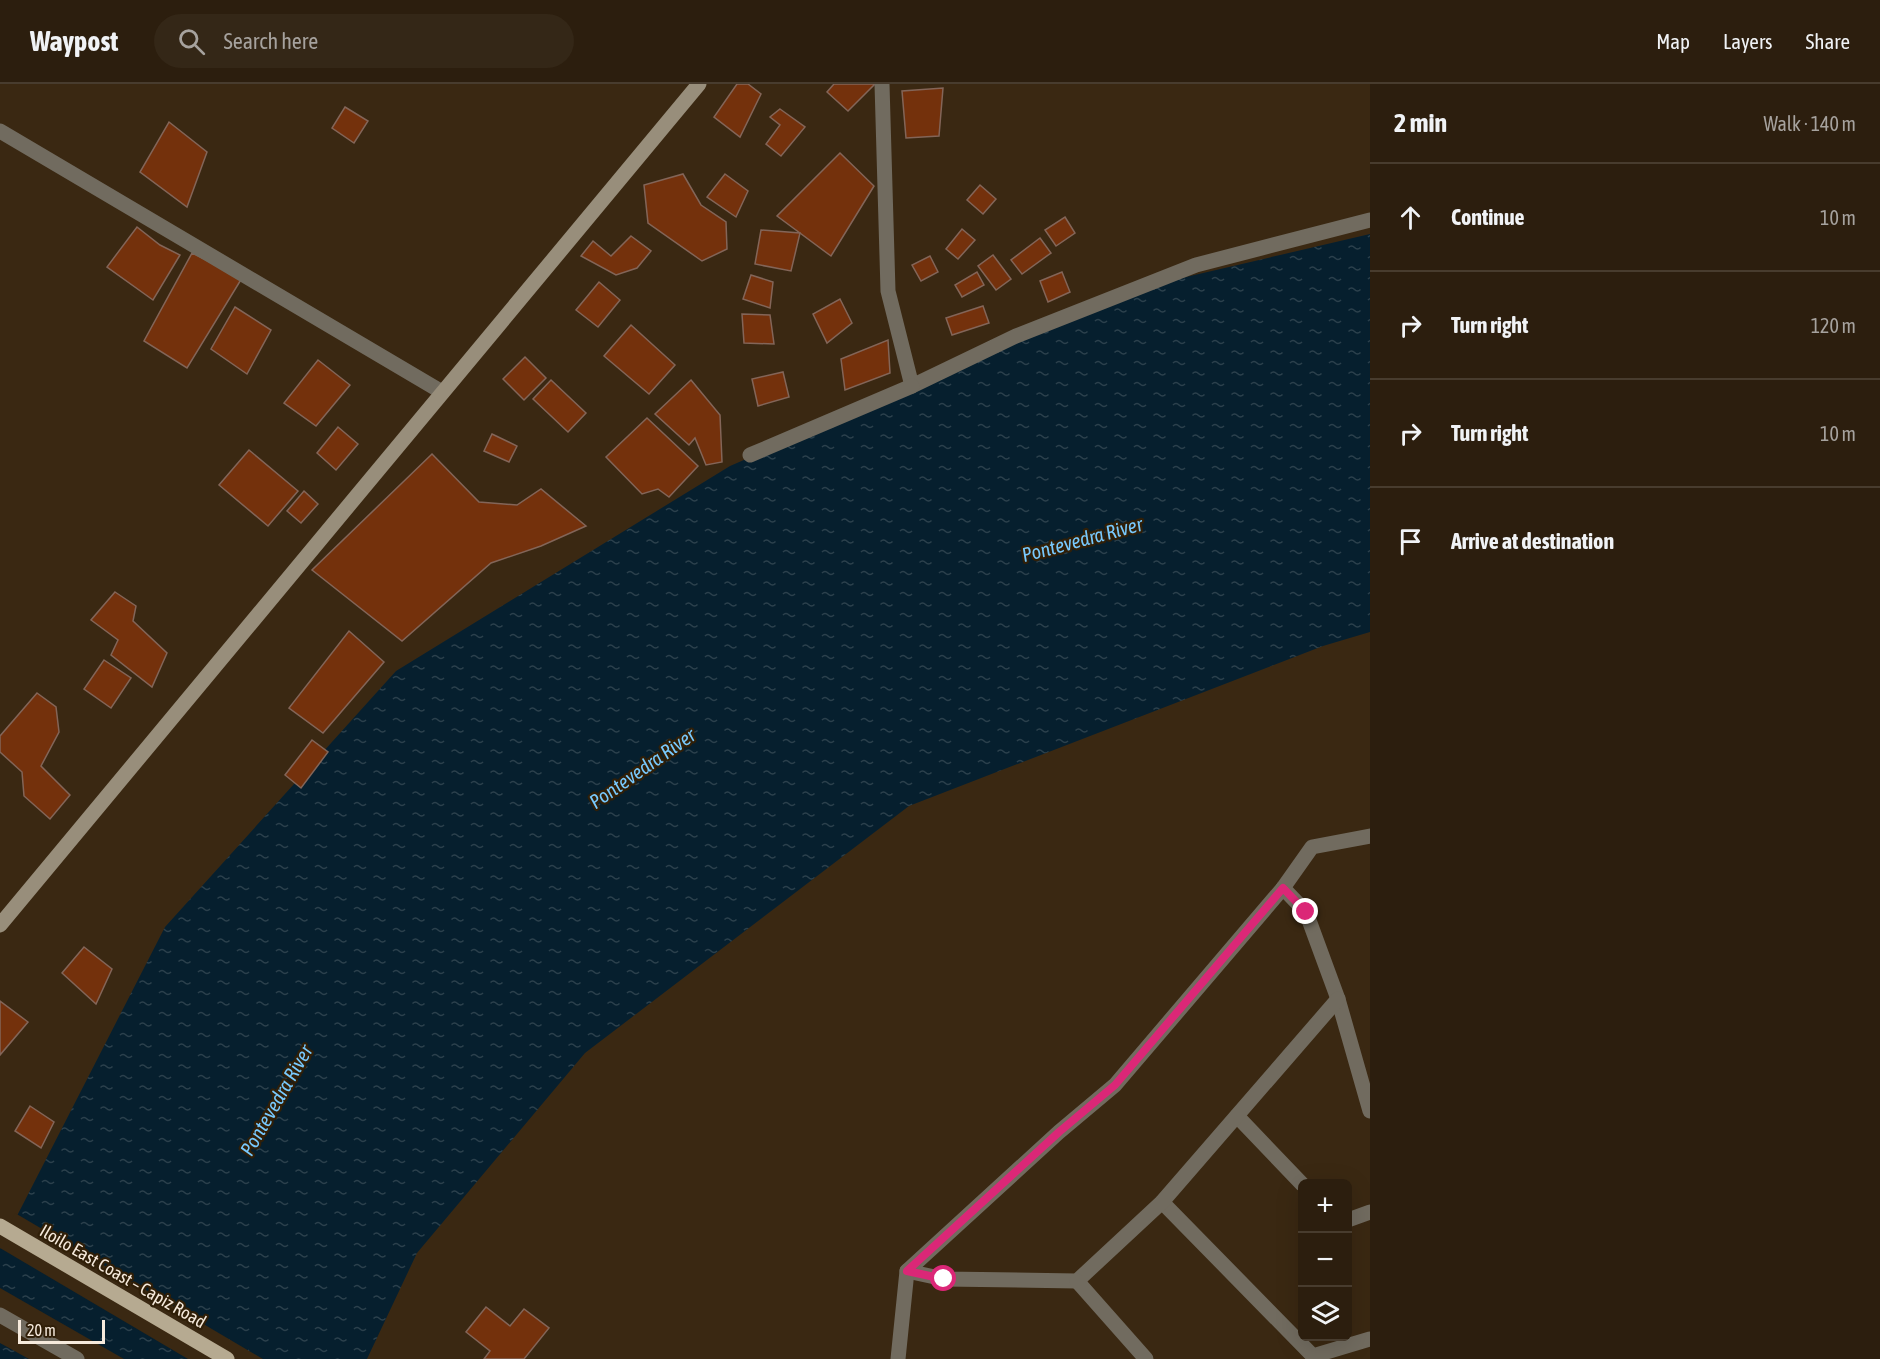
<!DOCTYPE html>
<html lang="en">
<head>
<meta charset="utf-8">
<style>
  body { margin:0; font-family:"Asap Condensed",sans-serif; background:#342717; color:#f1f3f6 }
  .controls { position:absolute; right:18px; bottom:18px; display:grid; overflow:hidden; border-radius:9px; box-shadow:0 6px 24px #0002 }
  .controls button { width:54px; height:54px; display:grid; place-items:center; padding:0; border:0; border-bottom:2px solid #483c2e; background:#2c1e0e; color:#f1f3f6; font:30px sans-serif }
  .scale { position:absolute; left:18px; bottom:15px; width:87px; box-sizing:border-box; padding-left:6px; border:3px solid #f6eadc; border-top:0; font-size:16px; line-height:21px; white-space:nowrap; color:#f6eadc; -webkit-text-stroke:4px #301f08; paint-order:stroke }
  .stop { position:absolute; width:18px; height:18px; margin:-14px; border:4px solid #db2777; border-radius:50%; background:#fff }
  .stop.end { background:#db2777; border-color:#fff; box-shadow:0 2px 6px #0008 }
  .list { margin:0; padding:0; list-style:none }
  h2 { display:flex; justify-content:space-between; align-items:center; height:78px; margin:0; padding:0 24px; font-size:26px }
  h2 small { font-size:20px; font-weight:400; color:#a6a29e }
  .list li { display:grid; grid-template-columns:39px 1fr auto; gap:18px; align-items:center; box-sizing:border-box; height:108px; padding:0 24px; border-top:2px solid #483c2e }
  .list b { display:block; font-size:22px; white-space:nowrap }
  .list em { font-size:20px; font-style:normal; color:#a6a29e }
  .icon { flex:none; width:33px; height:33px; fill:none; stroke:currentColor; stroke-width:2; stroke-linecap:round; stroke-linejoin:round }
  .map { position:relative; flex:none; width:1370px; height:1275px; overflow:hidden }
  header { display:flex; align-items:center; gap:36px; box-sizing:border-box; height:84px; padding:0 30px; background:#2c1e0e; border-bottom:2px solid #483c2e }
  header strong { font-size:28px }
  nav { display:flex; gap:33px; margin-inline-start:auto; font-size:21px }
  .search { width:420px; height:54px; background:#342717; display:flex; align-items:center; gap:15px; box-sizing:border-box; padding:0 21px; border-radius:33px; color:#a6a29e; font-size:22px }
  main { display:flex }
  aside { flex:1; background:#2c1e0e }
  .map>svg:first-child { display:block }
  .water { fill:url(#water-ripples) }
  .pier { fill:#3a2812 }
  .building { fill:#74310c; stroke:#836558; stroke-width:1.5 }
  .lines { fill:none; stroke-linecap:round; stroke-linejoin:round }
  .street { stroke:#716b5f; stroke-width:15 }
  .secondary { stroke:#988e7b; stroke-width:15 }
  .primary { stroke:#b6aa91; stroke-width:15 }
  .route { stroke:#db2777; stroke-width:8 }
  .labels { text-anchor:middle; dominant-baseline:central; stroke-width:4.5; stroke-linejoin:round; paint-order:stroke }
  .street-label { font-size:18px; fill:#f6eadc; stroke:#301f08 }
  .water-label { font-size:20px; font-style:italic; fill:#78c9fd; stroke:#301f08 }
</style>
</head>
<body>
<header>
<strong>Waypost</strong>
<div class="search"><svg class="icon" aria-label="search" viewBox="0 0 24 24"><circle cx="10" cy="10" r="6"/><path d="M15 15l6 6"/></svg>Search here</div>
<nav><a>Map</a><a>Layers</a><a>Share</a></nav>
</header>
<main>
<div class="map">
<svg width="1370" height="1275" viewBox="0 0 1370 1275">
  <defs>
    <pattern id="water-ripples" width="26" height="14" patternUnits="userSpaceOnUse" patternTransform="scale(1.5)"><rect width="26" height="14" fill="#061f2e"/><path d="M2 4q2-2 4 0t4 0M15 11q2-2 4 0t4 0" fill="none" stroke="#2b404c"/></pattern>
  </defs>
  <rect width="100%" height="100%" fill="#3a2812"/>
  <polygon class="water" points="1370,150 1370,548 1323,562 909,722 585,969 417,1169 367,1275 0,1275 0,1165 165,843 396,587 730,382 1051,242 1173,196"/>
  <g class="pier">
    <polygon points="15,1129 263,1275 188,1275 0,1164 0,1159"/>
    <polygon points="0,1204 124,1275 29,1275 0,1259"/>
  </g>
  <g class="building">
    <polygon points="737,0 748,0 761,10 740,53 714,33"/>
    <polygon points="834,0 875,0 848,27 827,8"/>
    <polygon points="943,4 939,52 906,54 902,7"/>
    <polygon points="345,23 368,37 354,59 332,44"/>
    <polygon points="780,25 805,43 781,72 766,60 780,41 770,33"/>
    <polygon points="169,38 207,68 187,123 140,88"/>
    <polygon points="840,69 874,102 831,172 777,132"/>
    <polygon points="683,90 701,121 726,138 727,165 702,177 648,139 644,101"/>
    <polygon points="725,90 748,107 736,133 707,113"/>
    <polygon points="980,101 996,115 983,130 967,116"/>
    <polygon points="1065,133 1075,149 1056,162 1045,146"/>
    <polygon points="137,143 160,161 180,171 153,216 107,183"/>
    <polygon points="962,145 975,156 958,175 946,165"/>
    <polygon points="761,146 800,149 791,187 755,180"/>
    <polygon points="631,152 651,167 637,184 616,191 581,172 593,157 611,172"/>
    <polygon points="1040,154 1051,169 1022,190 1011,176"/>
    <polygon points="192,169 242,194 187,284 144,257"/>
    <polygon points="993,171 1011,195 996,206 978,182"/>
    <polygon points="930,172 938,188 921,197 912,181"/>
    <polygon points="977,188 984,201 962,213 955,201"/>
    <polygon points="1062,188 1070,208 1048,218 1040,197"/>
    <polygon points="751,191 773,198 770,224 743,215"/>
    <polygon points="599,198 620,216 598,243 576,226"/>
    <polygon points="840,215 852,239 827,259 813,230"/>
    <polygon points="983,222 989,239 952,251 946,234"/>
    <polygon points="235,223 271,246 247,290 211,265"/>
    <polygon points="742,230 770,231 774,260 744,259"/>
    <polygon points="631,241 675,281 649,310 604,272"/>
    <polygon points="888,256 890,289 845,306 841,275"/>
    <polygon points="525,273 546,294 524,316 503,295"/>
    <polygon points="318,276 350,301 316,342 284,319"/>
    <polygon points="783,288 789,313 758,322 752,295"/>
    <polygon points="551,296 586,329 568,348 533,315"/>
    <polygon points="691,296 720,331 722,378 706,381 695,354 689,361 655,330"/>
    <polygon points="647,334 698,382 669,413 658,405 642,410 606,373"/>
    <polygon points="338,343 358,360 336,386 317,369"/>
    <polygon points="492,350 517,362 509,378 484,367"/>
    <polygon points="249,366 298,407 268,442 219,401"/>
    <polygon points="432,370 479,418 517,421 541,405 586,442 541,462 491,479 402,557 312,486"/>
    <polygon points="304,407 318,420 301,439 287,427"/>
    <polygon points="115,508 136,522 133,537 167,569 152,603 111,571 118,556 91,536"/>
    <polygon points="349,547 384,578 323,649 289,624"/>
    <polygon points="104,576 131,594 111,624 84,605"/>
    <polygon points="37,609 56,623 59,648 41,682 70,711 50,735 24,712 22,688 0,668 0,652"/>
    <polygon points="312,656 328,668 301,704 285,691"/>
    <polygon points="84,863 112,885 96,920 62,889"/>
    <polygon points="0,917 28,938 0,971"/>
    <polygon points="30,1022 54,1038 41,1064 15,1047"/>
    <polygon points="486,1223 510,1242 524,1225 549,1244 524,1275 484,1275 490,1267 466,1248"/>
  </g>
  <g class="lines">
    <g class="street">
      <polyline points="882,0 888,207 912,302 1016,252 1196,181 1370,136"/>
      <polyline points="0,47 442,308"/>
      <polyline points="750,371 912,302"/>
      <polyline points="1283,804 1306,828 1338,915 1370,1027"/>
      <polyline points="1237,1032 1302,1100"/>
      <polyline points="1162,1118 1313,1272 1370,1255"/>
      <polyline points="1348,1136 1370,1128"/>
      <polyline points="907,1187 944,1195 1077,1197 1162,1118 1338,915"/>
      <polyline points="1077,1197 1146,1275"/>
      <polyline points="0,1231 77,1275"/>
      <polyline points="898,1275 907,1187 1059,1048 1115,1001 1283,804 1312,763 1370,752"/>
    </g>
    <polyline class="secondary" points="0,841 699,0"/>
    <polyline class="primary" points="0,1142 227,1275"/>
  </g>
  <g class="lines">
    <polyline class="route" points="944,1195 907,1187 1059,1048 1115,1001 1283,804 1306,828"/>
  </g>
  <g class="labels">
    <g class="street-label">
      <text transform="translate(123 1192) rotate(30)">Iloilo East Coast – Capiz Road</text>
    </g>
    <g class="water-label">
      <text transform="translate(1082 455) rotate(-15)">Pontevedra River</text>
      <text transform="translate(642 684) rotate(-35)">Pontevedra River</text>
      <text transform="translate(276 1016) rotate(-60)">Pontevedra River</text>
    </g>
  </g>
</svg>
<div class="controls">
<button>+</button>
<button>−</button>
<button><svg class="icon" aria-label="layers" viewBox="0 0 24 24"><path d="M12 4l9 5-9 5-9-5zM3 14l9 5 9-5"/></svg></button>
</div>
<div class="scale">20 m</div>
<div class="stop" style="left:944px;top:1195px"></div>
<div class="stop end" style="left:1306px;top:828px"></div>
</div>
<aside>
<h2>2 min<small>Walk · 140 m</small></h2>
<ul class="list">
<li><svg class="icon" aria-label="ahead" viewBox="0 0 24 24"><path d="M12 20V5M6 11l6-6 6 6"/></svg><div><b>Continue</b></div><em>10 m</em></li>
<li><svg class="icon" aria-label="right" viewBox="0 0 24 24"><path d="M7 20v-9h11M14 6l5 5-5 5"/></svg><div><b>Turn right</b></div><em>120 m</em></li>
<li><svg class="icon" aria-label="right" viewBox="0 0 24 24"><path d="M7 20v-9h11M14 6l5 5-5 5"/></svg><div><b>Turn right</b></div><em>10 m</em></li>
<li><svg class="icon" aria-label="arrive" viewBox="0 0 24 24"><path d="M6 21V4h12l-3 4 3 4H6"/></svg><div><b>Arrive at destination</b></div></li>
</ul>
</aside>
</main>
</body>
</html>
